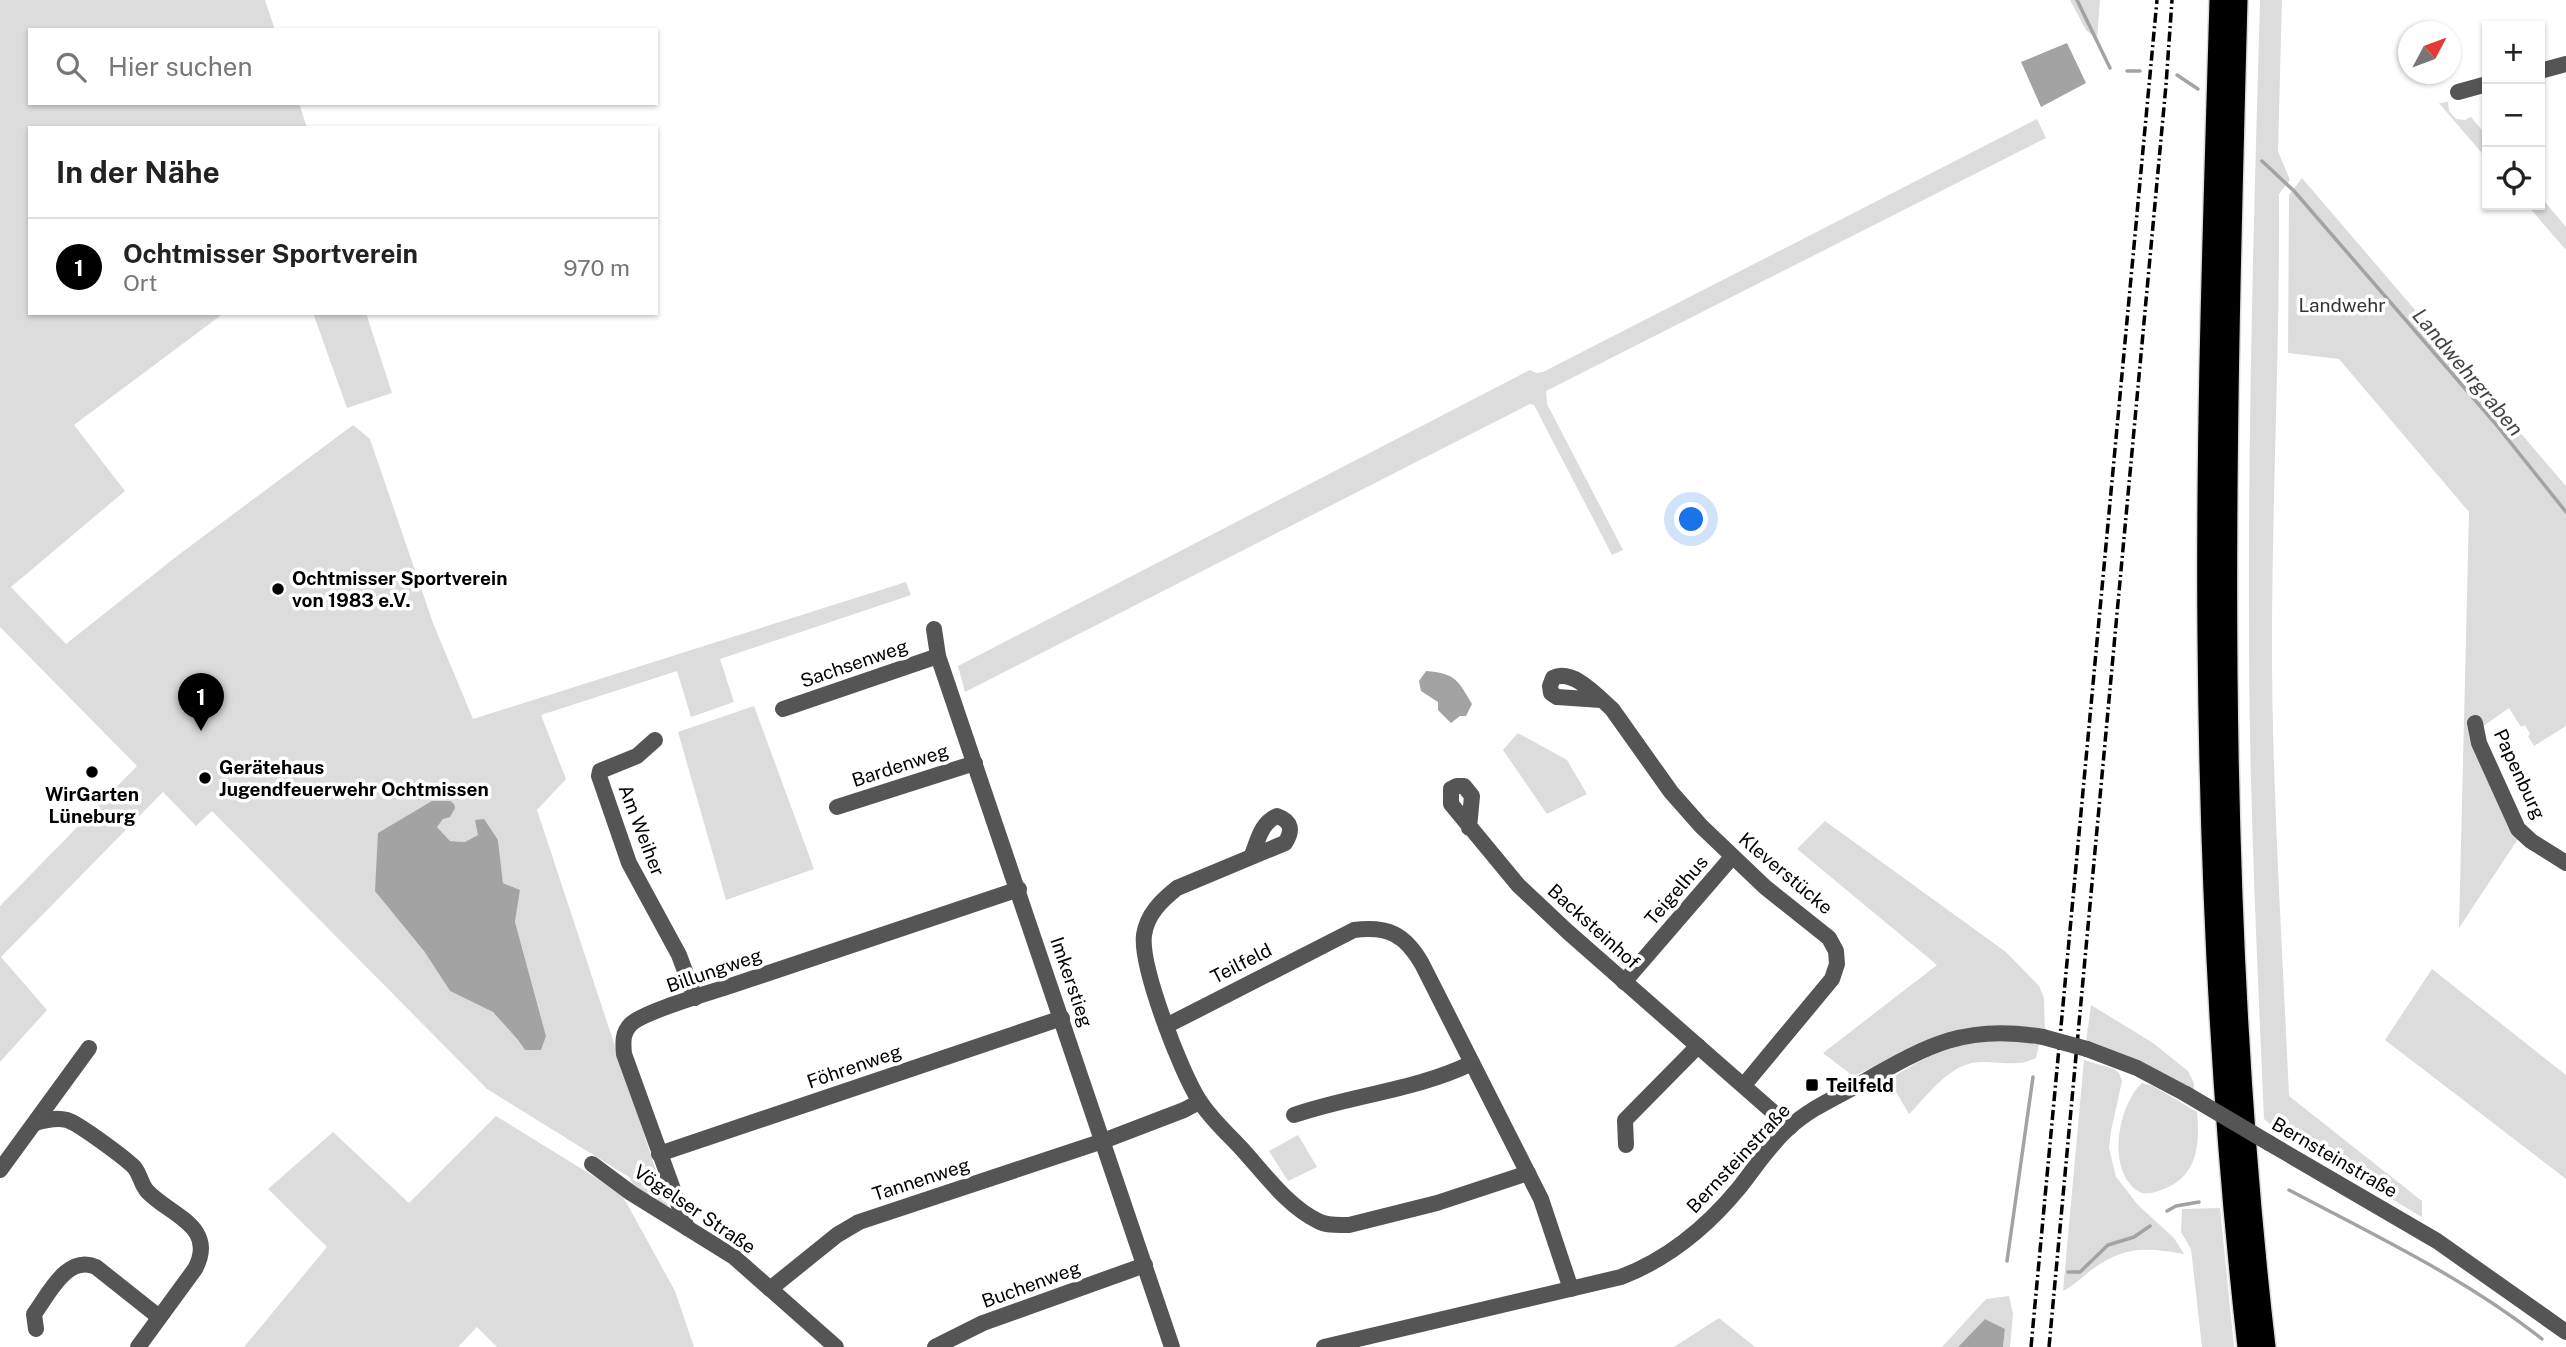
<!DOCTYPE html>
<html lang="de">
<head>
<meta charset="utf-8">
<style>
  body { margin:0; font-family:"Public Sans",sans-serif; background:#f6f6f6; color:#222 }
  .controls { position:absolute; right:21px; top:21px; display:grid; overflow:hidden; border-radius:0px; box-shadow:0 2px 5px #0004 }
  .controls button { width:63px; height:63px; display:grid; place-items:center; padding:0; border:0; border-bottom:2px solid #e0e0e0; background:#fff; color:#222; font:35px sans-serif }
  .compass { position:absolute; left:2398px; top:21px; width:63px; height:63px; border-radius:50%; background:#fff; box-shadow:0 2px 5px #0004; rotate:49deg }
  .you { position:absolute; left:1692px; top:520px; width:24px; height:24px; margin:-18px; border:5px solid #fff; border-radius:50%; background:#1a73e8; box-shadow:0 0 0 10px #1a73e833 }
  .badge { display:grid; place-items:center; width:46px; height:46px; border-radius:50%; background:#000; color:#fff; font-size:23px; font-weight:700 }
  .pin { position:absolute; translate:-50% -58px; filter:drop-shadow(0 2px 4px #0008) }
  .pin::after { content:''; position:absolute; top:37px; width:24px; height:21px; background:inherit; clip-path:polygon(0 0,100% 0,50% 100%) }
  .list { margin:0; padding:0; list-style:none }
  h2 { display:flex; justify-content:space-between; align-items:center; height:91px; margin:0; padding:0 28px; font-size:30px }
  h2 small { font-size:23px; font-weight:400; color:#767676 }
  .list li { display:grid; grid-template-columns:46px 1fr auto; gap:21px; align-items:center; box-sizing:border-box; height:98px; padding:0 28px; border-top:2px solid #e0e0e0 }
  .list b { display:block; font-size:26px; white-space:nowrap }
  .list p { margin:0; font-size:23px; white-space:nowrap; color:#767676 }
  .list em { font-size:23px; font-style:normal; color:#767676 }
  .icon { flex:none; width:38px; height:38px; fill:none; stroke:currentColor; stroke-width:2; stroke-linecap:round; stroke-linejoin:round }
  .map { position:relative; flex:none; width:2566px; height:1347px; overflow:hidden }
  .search { position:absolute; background:#fff; box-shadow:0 2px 5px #0004; left:28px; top:28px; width:630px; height:77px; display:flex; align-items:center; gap:18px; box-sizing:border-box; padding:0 24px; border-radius:0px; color:#767676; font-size:26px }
  .panel { position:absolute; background:#fff; box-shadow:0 2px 5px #0004; left:28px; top:126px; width:630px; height:189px; border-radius:0px }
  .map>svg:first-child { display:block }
  .green { fill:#dcdcdc; fill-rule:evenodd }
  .water { fill:#a3a3a3 }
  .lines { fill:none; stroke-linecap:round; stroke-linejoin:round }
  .stream { stroke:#a3a3a3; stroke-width:3.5 }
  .highway-casing { stroke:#dbdbdb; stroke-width:24 }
  .minor { stroke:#555; stroke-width:16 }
  .highway { stroke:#000; stroke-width:21 }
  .rail { stroke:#000; stroke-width:3.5; stroke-dasharray:10 3.5 2 3.5; stroke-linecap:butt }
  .minor-bridge { stroke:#555; stroke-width:16 }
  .poi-dot { fill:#000; stroke:#fff; stroke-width:2.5 }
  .labels { text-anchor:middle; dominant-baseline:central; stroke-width:7; stroke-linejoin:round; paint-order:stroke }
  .park-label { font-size:19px; fill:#333; stroke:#fff }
  .poi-label { font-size:19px; font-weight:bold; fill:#000; stroke:#fff; text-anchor:start }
  .street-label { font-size:19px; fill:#000; stroke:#fff }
  .water-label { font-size:21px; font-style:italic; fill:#444; stroke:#fff }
</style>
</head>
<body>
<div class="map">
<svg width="2566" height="1347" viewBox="0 0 2566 1347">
  <rect width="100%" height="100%" fill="#fff"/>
  <g class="green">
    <path d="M0,0H265L275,30H30V103H299L307,128H30V313H224L74,425L125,491L11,587L66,644L177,556L353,425L370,439L433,623L473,719L906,582L911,595L720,659L734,702L691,717L677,671L541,715L566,779L537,810L675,1228L637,1191L629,1177L487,1089L212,811L196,826L163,792L1,957L47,1010L0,1062V906L137,766L0,627ZM432,801L443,818L437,827L450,841L465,842L479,835L476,820L498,840L503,883L520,890L515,922L546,1036L525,1050L518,1040L493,1012L450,991L424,951Z"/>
    <polygon points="2070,0 2100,0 2097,39 2086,30"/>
    <path d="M2260,0H2282L2278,151L2290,180L2279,194C2280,336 2273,477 2272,619C2271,778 2282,937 2289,1096L2422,1201V1217L2280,1133L2264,1119C2257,956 2249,793 2249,630C2248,420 2254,210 2260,0Z"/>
    <polygon points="2448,102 2449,111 2456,119 2465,120 2471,117 2487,136 2487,159 2439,103"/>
    <polygon points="2037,119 2046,138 1546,391 1547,404 1623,550 1612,555 1534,405 1530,404 965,692 958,666 1530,370 1536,373 1543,372"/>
    <polygon points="2302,178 2566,486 2566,726 2534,746 2528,736 2530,734 2525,725 2521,727 2509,708 2469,736 2518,839 2459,928 2469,512 2339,359 2288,353 2289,195"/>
    <polygon points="2540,196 2566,227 2566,250 2527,205 2540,205"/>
    <polygon points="313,313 366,313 392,393 347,408"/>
    <polygon points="754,706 814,869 726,900 678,732"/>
    <polygon points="1518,733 1567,760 1587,794 1547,814 1503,750"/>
    <polygon points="1825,821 2006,952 2039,986 2044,998 2045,1033 1999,1026 1962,1029 1853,1076 1823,1053 1937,965 1797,849"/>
    <polygon points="2432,969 2566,1075 2566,1179 2385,1040"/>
    <polygon points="2091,1005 2153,1043 2188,1071 2194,1083 2194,1092 2142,1062 2086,1042"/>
    <path d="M1996,1039L2039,1044L2036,1058C2017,1069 1993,1059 1972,1063C1947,1068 1926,1097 1909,1114L1889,1080C1928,1054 1950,1046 1996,1039Z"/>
    <path d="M2084,1060L2114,1069L2119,1073L2122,1081L2111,1131L2109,1148L2116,1177L2138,1205L2174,1238L2184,1254C2144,1247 2124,1246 2090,1271C2081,1278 2073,1286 2063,1291Z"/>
    <path d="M2142,1083L2153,1086L2197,1112C2200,1144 2198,1176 2164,1189C2156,1192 2145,1196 2138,1191C2106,1170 2118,1105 2142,1083Z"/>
    <polygon points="496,1116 621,1193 675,1291 694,1347 497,1347 477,1327 458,1347 244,1347 327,1247 268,1189 333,1132 409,1203"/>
    <polygon points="1298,1135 1317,1167 1288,1181 1269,1151"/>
    <polygon points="2220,1208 2234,1347 2202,1347 2191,1249 2181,1232 2182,1209"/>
    <polygon points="2009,1296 2013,1314 2010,1347 2003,1347 2005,1329 1985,1319 1958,1347 1942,1347 1986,1299"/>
    <polygon points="1719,1318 1755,1347 1674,1347"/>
  </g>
  <g class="water">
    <polygon points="2067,43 2086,83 2041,107 2021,62"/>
    <path d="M1426,671C1455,673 1458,680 1472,704L1466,716H1460L1451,723L1438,710V702L1421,691L1419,681Z"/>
    <polygon points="432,801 450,801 454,804 455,808 450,817 443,819 437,827 450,841 465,842 478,835 475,820 484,819 498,840 503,883 520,890 515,922 546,1036 541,1050 525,1050 518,1040 493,1012 450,991 424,951 375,891 378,833"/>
    <polygon points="1985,1319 2005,1329 2003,1347 1958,1347"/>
  </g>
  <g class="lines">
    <g class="stream">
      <polyline points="2077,0 2110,68"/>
      <polyline points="2127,71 2140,71"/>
      <polyline points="2177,75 2198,89"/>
      <polyline points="2262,161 2294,191 2494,422 2566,512"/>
      <path d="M2289,1190C2376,1236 2465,1278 2542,1339"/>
      <polyline points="2167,1211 2176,1206 2199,1202"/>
      <polyline points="2007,1261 2033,1077"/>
      <polyline points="2068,1272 2080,1272 2108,1245 2134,1237 2150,1226"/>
    </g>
    <g class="highway-casing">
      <g id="highway">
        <path d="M2220,0C2214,212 2206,425 2208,637C2210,874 2221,1111 2248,1347"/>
        <path d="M2237,0C2225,450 2213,899 2265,1347"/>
      </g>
    </g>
    <g class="minor">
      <polyline points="2540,71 2566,64"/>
      <polyline points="2458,92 2487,84"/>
      <polyline points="934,629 938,656 1172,1347"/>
      <path d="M1601,700L1557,697L1551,693L1550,686L1553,678C1573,668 1597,696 1612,709L1671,792L1701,826L1765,887L1829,938L1836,951L1837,964L1832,979L1744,1085"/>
      <polyline points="783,709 938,656"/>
      <polyline points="2475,723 2479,743 2518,829 2531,841 2566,863"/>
      <polyline points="655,740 637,756 600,771 599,776 629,863 679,955 695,998"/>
      <polyline points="837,807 975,763"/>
      <polyline points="1469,828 1472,796 1464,786 1457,786 1451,789 1451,804 1518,885 1568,932 1790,1127"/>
      <path d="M1252,855C1258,840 1261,823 1277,816C1292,821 1293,831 1285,843L1177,888C1162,900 1147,914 1144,935C1140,967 1181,1072 1199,1100C1210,1118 1227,1133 1241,1148C1264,1173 1287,1206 1318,1221C1327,1226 1338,1225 1349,1225L1437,1203L1528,1173"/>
      <polyline points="1624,982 1732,857"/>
      <path d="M1166,1026L1354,930C1388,926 1405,934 1422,964L1541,1199L1571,1289"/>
      <polyline points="2087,1049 2137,1068 2186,1094"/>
      <path d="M1294,1115C1352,1095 1417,1090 1472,1063"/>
      <path d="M35,1123C45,1120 56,1117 67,1120C78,1123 125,1158 134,1167C140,1174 141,1184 147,1191C169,1215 218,1226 195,1269L138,1347"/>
      <polyline points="2269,1143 2437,1241 2566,1332"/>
      <polyline points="1626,1145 1625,1120 1698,1046"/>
      <polyline points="659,1154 1062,1018"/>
      <polyline points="592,1164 631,1193 734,1257 836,1347"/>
      <polyline points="0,1170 89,1048"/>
      <path d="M687,1228L624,1054C623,1043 622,1033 631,1024C645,1011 709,993 730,986C827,954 923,921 1019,889"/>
      <polyline points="770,1289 837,1235 859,1222 1103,1141 1184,1110 1199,1102"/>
      <path d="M36,1329L34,1314C49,1294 67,1254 96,1267L159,1317"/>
      <polyline points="935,1347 983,1323 1145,1265"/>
      <path d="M1324,1347L1621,1277C1668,1259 1706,1228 1739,1188C1755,1168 1770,1144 1790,1127C1809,1109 1835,1098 1858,1085C1925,1047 1963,1023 2043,1037"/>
    </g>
    <use href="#highway" class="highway"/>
    <g class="rail">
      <polyline points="2031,1347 2157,0"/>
      <polyline points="2049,1347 2166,85 2172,0"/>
    </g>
    <g class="minor-bridge">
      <polyline points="2043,1037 2087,1049"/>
      <polyline points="2186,1094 2269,1143"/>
    </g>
  </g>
  <g class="poi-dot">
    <circle cx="278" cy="589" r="7"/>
    <circle cx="92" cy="772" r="7"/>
    <circle cx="205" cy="778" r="7"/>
    <rect x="1805" y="1078" width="14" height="14" rx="3.5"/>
  </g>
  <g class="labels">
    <g class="park-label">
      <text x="2342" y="305">Landwehr</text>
    </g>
    <g class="poi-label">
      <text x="292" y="578">Ochtmisser Sportverein<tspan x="292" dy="22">von 1983 e.V.</tspan></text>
      <text x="219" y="767">Gerätehaus<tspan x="219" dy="22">Jugendfeuerwehr Ochtmissen</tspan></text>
      <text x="92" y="794" text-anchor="middle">WirGarten<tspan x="92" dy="22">Lüneburg</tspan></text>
      <text x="1826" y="1085">Teilfeld</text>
    </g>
    <g class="street-label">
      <text transform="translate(854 663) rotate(-19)">Sachsenweg</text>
      <text transform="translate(900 765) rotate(-18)">Bardenweg</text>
      <text transform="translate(2520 774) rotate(65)">Papenburg</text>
      <text transform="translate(642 830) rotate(69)">Am Weiher</text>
      <text transform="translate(1786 873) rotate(40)">Kleverstücke</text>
      <text transform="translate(1676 890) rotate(-49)">Teigelhus</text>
      <text transform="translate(1594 926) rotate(42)">Backsteinhof</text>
      <text transform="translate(1241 963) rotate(-27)">Teilfeld</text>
      <text transform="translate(714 970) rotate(-19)">Billungweg</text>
      <text transform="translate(1072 982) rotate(71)">Imkerstieg</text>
      <text transform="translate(854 1066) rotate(-19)">Föhrenweg</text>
      <text transform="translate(2335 1157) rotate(30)">Bernsteinstraße</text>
      <text transform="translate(1738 1158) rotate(-47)">Bernsteinstraße</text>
      <text transform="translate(921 1179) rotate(-18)">Tannenweg</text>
      <text transform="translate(695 1209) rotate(34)">Vögelser Straße</text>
      <text transform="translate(1031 1284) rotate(-20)">Buchenweg</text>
    </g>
    <g class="water-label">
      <text transform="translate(2468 372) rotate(50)">Landwehrgraben</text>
    </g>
  </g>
</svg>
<div class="controls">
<button>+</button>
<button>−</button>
<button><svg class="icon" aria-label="locate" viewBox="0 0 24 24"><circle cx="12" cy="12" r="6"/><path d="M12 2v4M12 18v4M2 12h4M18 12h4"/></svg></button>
</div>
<svg class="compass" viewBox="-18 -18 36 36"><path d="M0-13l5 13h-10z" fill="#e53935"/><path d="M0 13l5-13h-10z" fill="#767676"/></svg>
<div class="you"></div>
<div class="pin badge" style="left:201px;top:731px">1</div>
<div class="search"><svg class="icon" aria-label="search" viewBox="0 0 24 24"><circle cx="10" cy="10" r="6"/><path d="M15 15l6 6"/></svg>Hier suchen</div>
<section class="panel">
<h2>In der Nähe<small></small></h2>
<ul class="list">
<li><span class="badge">1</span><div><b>Ochtmisser Sportverein</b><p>Ort</p></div><em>970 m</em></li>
</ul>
</section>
</div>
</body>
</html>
